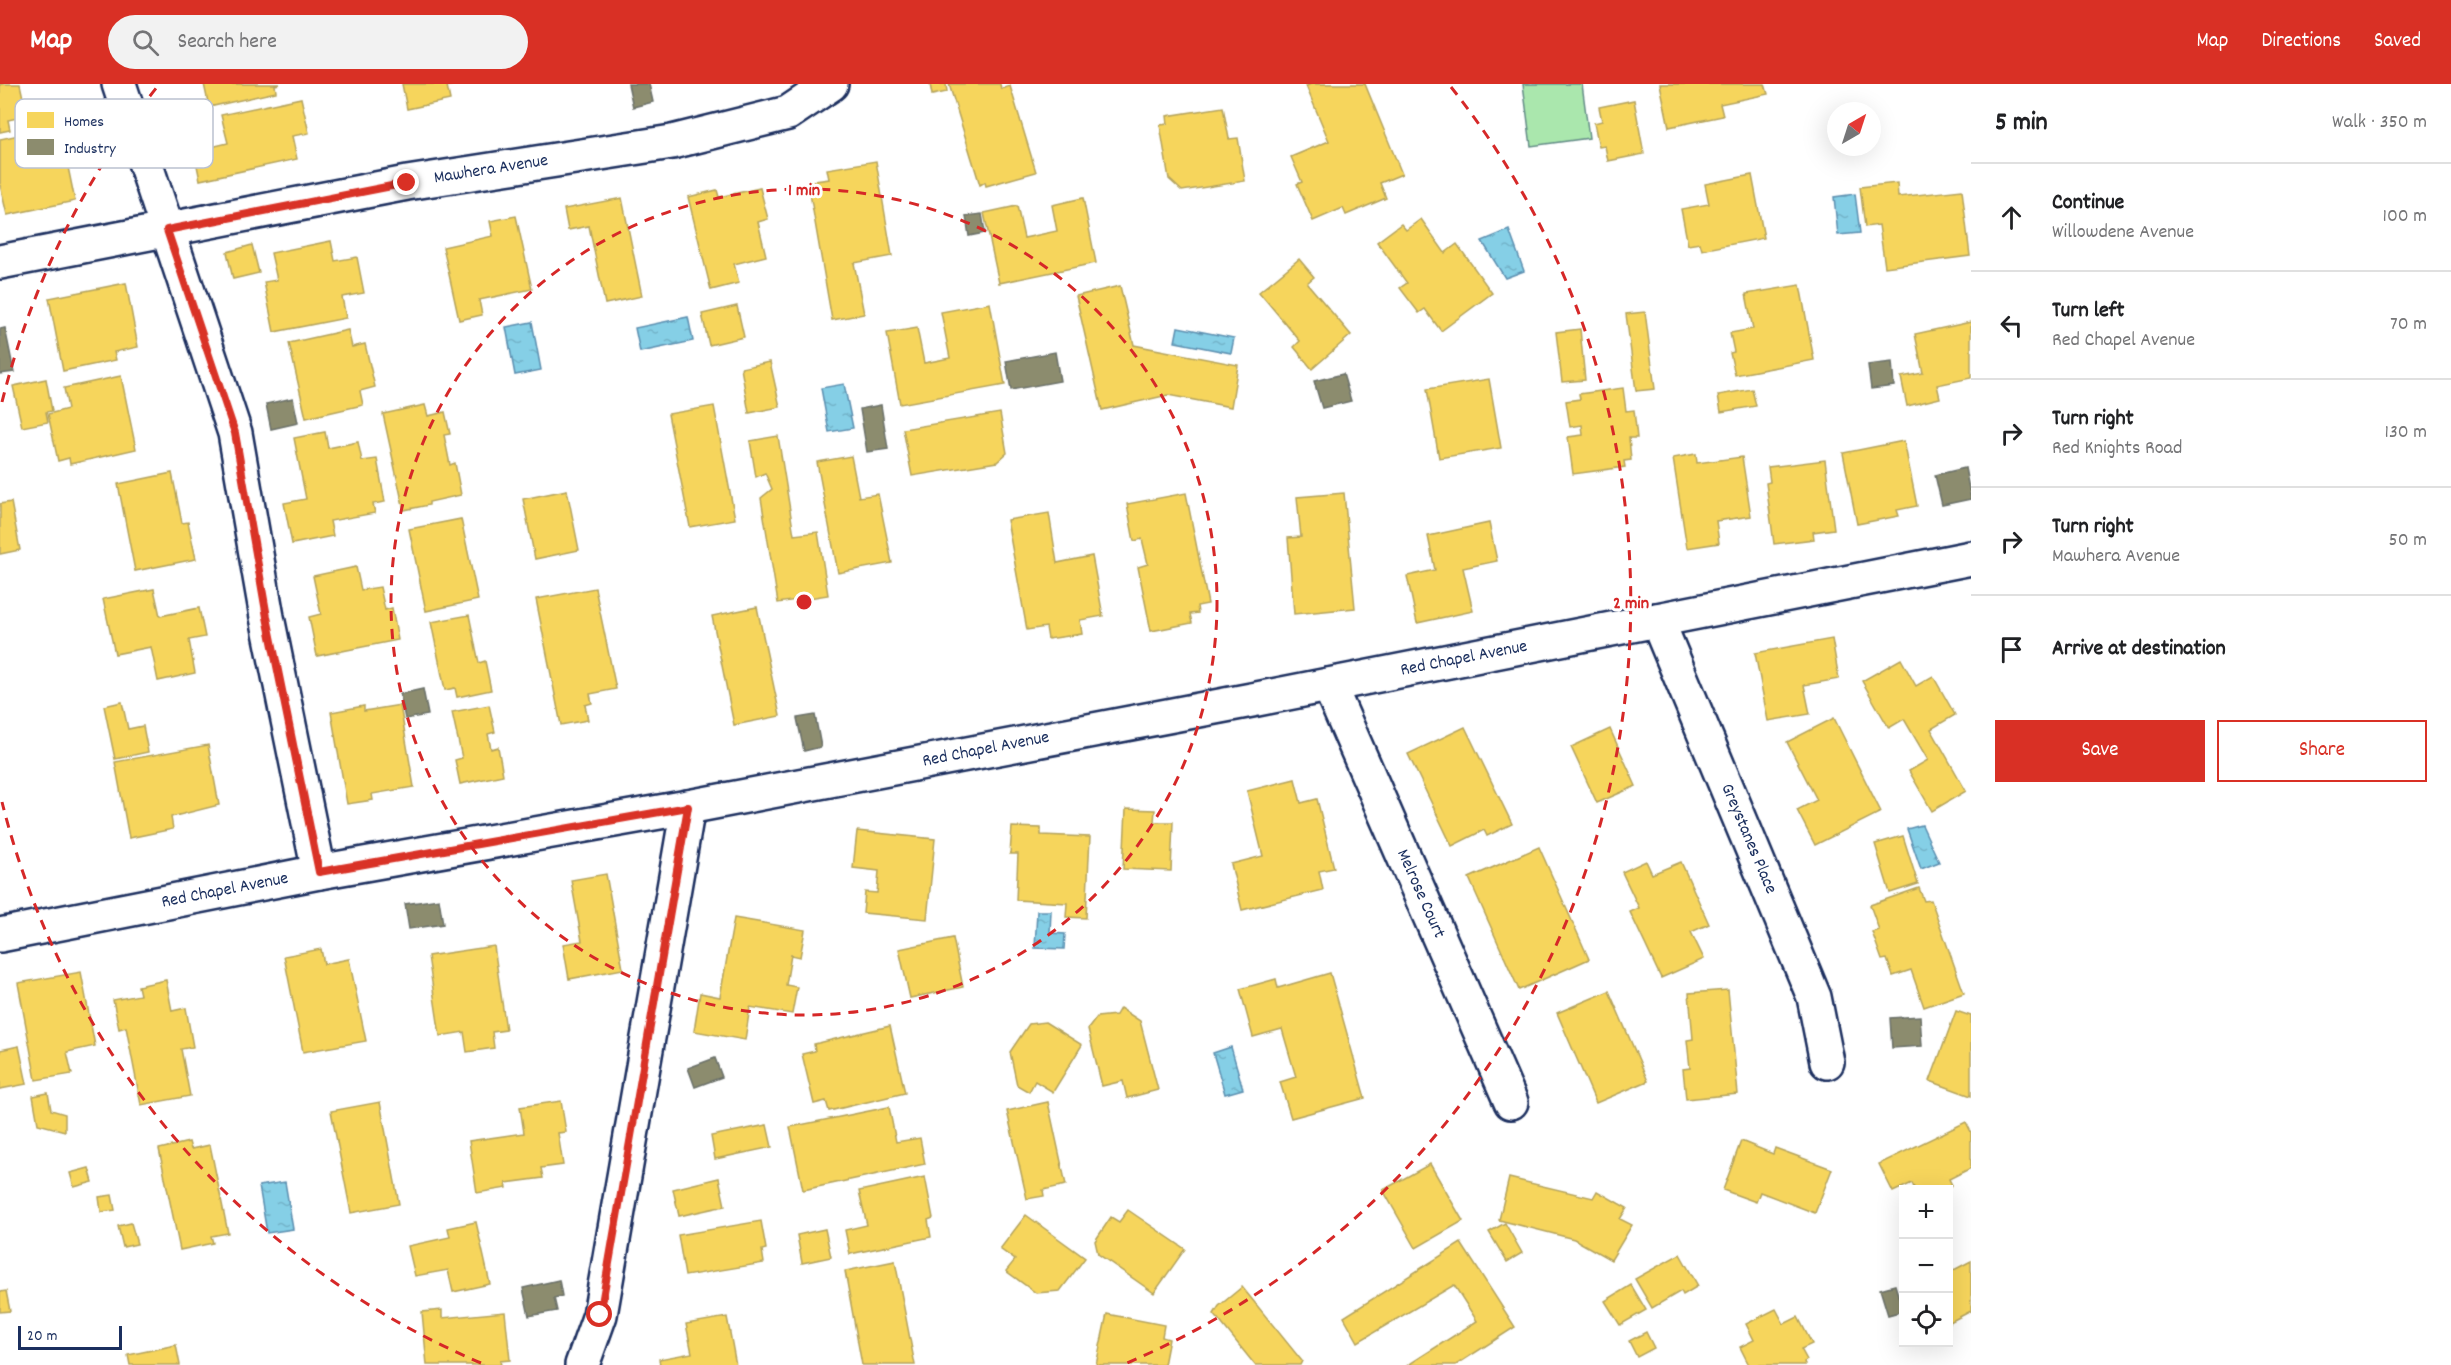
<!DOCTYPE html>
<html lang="en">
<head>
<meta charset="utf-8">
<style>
  body { margin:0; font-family:Dekko,sans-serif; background:#f2f2f2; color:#202124 }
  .controls { position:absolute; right:18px; bottom:18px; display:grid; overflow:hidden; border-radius:0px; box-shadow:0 6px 24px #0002 }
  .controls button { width:54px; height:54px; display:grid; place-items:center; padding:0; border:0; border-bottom:2px solid #e0e0e0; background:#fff; color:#202124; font:30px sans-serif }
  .compass { position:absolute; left:1827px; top:18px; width:54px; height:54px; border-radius:50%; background:#fff; box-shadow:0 6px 24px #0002; rotate:39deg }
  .scale { position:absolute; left:18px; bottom:15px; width:104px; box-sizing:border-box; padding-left:6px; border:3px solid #1b2f5e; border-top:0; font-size:16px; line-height:21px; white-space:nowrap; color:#1b2f5e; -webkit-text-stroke:4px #fff; paint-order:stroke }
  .stop { position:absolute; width:18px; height:18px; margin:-14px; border:4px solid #d93025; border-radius:50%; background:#fff }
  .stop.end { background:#d93025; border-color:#fff; box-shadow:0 2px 6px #0008 }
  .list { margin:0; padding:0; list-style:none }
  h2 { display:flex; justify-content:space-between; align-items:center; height:78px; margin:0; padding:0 24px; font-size:26px }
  h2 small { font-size:20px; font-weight:400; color:#757577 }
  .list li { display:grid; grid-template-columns:39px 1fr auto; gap:18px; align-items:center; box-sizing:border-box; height:108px; padding:0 24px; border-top:2px solid #e0e0e0 }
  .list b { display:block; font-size:22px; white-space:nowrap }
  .list p { margin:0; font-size:20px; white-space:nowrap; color:#757577 }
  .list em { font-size:20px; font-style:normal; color:#757577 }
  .actions { display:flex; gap:12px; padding:18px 24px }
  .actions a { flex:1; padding:14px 0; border:2px solid #d93025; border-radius:0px; text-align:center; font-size:21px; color:#d93025 }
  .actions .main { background:#d93025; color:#fff }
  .icon { flex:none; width:33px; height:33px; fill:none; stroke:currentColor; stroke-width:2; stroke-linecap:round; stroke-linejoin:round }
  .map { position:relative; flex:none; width:1971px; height:1281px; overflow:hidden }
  header { display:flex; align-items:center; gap:36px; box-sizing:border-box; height:84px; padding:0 30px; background:#d93025; color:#fff }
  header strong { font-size:28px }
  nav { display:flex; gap:33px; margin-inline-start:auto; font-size:21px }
  .search { width:420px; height:54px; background:#f2f2f2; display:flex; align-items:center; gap:15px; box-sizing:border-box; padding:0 21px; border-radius:33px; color:#757577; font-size:22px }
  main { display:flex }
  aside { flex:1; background:#fff }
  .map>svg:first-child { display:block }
  .green { fill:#aae7ad; stroke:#628b86; stroke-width:1.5 }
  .water { fill:url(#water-ripples); stroke:#5b8fb0; stroke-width:1.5 }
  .homes { fill:#f6d55c; stroke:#b4a35d; stroke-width:1.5 }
  .industry { fill:#8c8c6e; stroke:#6a7069; stroke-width:1.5 }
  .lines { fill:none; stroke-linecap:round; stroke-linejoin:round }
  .minor-casing { stroke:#1b2f5e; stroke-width:38 }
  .minor { stroke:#fff; stroke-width:33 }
  .route { stroke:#d93025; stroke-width:8 }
  .ring { fill:none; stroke:#d62828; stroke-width:3; stroke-dasharray:10 8 }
  .labels { text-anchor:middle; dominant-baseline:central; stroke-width:6; stroke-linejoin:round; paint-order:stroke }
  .street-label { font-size:18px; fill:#1b2f5e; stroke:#fff }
  .key { fill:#fff; stroke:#bbc1cf; stroke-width:1.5 }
  .key-label { font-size:16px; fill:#1b2f5e }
  .centre { fill:#d62828; stroke:#fff; stroke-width:3 }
  .ring-label { font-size:18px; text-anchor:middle; font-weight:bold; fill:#d62828; stroke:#fff; stroke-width:6; stroke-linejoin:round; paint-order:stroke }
</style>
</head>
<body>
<header>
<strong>Map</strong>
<div class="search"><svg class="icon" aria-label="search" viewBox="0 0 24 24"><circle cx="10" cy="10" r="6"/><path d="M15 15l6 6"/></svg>Search here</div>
<nav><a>Map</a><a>Directions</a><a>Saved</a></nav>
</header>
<main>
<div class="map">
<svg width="1971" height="1281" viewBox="0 0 1971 1281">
  <defs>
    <pattern id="water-ripples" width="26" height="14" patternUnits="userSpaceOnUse" patternTransform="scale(1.5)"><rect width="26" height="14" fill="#85cfe6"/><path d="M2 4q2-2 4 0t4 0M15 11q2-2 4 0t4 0" fill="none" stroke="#72b2c8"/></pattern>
  </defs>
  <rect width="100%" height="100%" fill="#fff"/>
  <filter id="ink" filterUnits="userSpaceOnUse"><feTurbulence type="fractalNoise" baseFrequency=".0167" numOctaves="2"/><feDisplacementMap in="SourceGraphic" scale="12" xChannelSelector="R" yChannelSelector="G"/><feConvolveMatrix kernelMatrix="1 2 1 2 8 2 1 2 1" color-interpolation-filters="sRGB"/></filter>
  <g filter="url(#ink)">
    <polygon class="green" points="1523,0 1582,0 1589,54 1531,62"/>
    <g class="water">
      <polygon points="1855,110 1860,149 1838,151 1834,113"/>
      <polygon points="1509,146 1524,187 1505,194 1482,157"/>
      <polygon points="688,233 693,257 640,268 635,244"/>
      <polygon points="532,238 541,286 515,291 506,243"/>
      <polygon points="1178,243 1234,254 1231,269 1175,258"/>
      <polygon points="844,300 853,344 829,348 821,304"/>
      <polygon points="1922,741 1939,778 1921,785 1907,745"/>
      <polygon points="1037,827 1051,827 1050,849 1065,850 1064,865 1035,864"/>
      <polygon points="1231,963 1243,1005 1225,1010 1213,969"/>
      <polygon points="285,1098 293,1145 267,1149 259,1102"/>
    </g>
    <g class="homes">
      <polygon points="0,0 20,0 27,32 8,36 10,46 0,48"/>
      <polygon points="204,0 280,0 275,1 276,8 209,23"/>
      <polygon points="402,0 454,0 454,1 447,2 450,16 407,25"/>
      <polygon points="930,0 946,0 947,8 932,11"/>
      <polygon points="949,0 1000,0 1001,5 1010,2 1036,88 986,102 985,98 980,101"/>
      <polygon points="1311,0 1365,0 1402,90 1380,99 1386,114 1346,131 1343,124 1313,137 1297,100 1302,98 1291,73 1329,57 1306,2"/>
      <polygon points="1660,0 1765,0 1768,10 1720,20 1723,32 1669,43"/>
      <polygon points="301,14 309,49 292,52 297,75 200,96 194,67 228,59 221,31"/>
      <polygon points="1634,16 1644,70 1608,77 1605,62 1599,63 1594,39 1602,37 1599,23"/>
      <polygon points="1223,23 1229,55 1238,54 1245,97 1182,107 1169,95 1160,41 1168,40 1167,32"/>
      <polygon points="98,34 104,66 86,70 88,79 68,83 75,117 7,131 0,101 0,55"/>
      <polygon points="876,77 892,172 854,179 864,230 832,236 808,98 829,95 827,85"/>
      <polygon points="1752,91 1764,154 1702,166 1700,159 1688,161 1681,125 1709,120 1705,100"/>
      <polygon points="1897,99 1898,113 1962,106 1970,172 1885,183 1879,141 1865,143 1860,103"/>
      <polygon points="760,104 768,135 758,138 766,172 734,180 739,199 711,206 688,113 717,106 719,113"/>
      <polygon points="622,114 642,212 605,220 589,142 568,146 564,125"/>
      <polygon points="1083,114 1096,179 999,199 984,129 1017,122 1024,154 1057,147 1052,121"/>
      <polygon points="516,132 532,205 479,216 482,231 459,236 443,163 493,152 490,137"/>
      <polygon points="1421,135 1445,169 1457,160 1492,209 1441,247 1425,225 1419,229 1400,204 1407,199 1377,158 1401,140 1406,146"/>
      <polygon points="331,157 335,177 357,173 364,209 342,213 346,234 274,248 264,198 277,196 271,169"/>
      <polygon points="252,161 259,189 233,195 227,168"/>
      <polygon points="1299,175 1314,193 1307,199 1351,251 1312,285 1294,263 1300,257 1259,208"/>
      <polygon points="126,199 138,263 114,268 116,276 63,287 49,214"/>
      <polygon points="1800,201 1814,276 1735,291 1730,269 1734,268 1730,249 1753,245 1746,210"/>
      <polygon points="1120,202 1134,261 1238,281 1231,323 1168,311 1102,326 1076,212"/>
      <polygon points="990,219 1005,301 900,320 887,249 917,244 924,279 950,274 941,228"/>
      <polygon points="737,222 744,253 709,261 702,230"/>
      <polygon points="1645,228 1655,305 1636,307 1626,230"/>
      <polygon points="1971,238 1971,294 1937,301 1940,314 1907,322 1901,293 1923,289 1915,250"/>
      <polygon points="1580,245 1585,296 1562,298 1556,248"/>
      <polygon points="348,246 352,263 365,260 375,303 360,307 363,321 306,334 289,259"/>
      <polygon points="770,278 780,323 749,329 741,284"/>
      <polygon points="121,292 136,365 70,380 69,374 58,377 48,330 68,325 64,304"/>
      <polygon points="46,295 52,327 46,328 48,338 22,343 13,302"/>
      <polygon points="1489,295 1501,364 1439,374 1427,305"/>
      <polygon points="1623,304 1626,327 1634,326 1637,354 1629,354 1631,376 1624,377 1625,383 1573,390 1568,353 1583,351 1582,341 1570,343 1566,317 1580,315 1579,310"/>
      <polygon points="1752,305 1756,322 1721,328 1718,311"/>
      <polygon points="425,321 428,332 445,328 450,350 444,351 450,381 455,379 461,411 429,418 429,421 404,426 383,330"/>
      <polygon points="714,322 735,435 690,443 668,330"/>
      <polygon points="1000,329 1007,369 997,378 912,392 903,345"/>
      <polygon points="325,348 328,364 358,358 362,377 377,375 385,418 373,420 375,429 330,437 333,452 292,460 284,419 306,415 294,354"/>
      <polygon points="778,352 794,451 818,448 828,511 778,519 761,414 772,405 765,389 756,393 750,357"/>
      <polygon points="1904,357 1917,422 1897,426 1899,432 1857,440 1843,369"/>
      <polygon points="1696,370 1697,379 1742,373 1751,432 1716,437 1719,459 1687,464 1673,374"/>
      <polygon points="851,372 859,413 878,410 892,479 838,489 817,378"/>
      <polygon points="1825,376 1834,445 1813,448 1814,455 1774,460 1766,399 1770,398 1768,383"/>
      <polygon points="172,389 182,439 188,438 196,475 135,487 118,400"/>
      <polygon points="567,406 579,466 535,475 523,415"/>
      <polygon points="1186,409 1208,520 1197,522 1198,529 1190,530 1192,539 1151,547 1138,483 1148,480 1142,455 1134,457 1127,420"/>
      <polygon points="1344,409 1355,524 1294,530 1288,454 1301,453 1297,413"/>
      <polygon points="11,418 20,466 0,470 0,420"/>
      <polygon points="1049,429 1057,479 1092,472 1103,532 1080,536 1082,550 1048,555 1046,543 1027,546 1007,436"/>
      <polygon points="461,435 478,516 426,527 409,445"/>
      <polygon points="1489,439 1497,477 1463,484 1473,527 1417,539 1407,492 1435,486 1428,452"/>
      <polygon points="356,483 361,506 380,503 385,526 392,524 398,556 317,572 309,533 321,530 313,492"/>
      <polygon points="595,504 616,605 590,610 592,619 585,621 588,636 561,641 536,515"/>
      <polygon points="154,505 160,532 199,524 205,553 189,556 195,589 158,597 151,563 115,570 103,515"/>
      <polygon points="757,523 780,632 734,641 712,532"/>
      <polygon points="469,531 479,579 485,577 491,606 457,613 455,604 445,606 431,538"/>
      <polygon points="1832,555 1839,595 1804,601 1810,630 1768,637 1755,569"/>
      <polygon points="1901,575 1916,602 1933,592 1955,631 1931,645 1966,707 1932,727 1909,687 1928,676 1904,635 1889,644 1862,597"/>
      <polygon points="122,618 128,645 143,642 148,668 115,675 104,622"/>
      <polygon points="400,621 414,703 372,710 373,716 347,720 331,628 364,622 364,627"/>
      <polygon points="489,621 495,648 488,650 491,665 498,663 503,691 460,700 455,676 462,674 452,628"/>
      <polygon points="1834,634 1881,728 1815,761 1797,726 1817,716 1787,658"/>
      <polygon points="1465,643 1512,740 1487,752 1484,746 1452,762 1408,670"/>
      <polygon points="1610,645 1636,702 1597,719 1571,663"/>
      <polygon points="208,661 219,721 171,733 173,745 129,754 115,678"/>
      <polygon points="1295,695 1301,719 1317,715 1334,784 1319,787 1323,806 1242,826 1231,780 1263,772 1247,707"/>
      <polygon points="1126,725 1155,726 1154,738 1173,738 1171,787 1123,785"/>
      <polygon points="1012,743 1041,744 1041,751 1090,753 1086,834 1066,833 1067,819 1016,816 1018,770 1010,770"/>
      <polygon points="857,747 935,755 927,835 863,829 865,808 877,809 879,787 853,784"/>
      <polygon points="1903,752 1918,800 1890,809 1875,760"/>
      <polygon points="1539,763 1589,875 1519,906 1469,794"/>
      <polygon points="1646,777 1652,790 1681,778 1709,840 1691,848 1704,875 1661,894 1630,828 1639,824 1622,788"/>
      <polygon points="606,790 623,885 569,895 563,860 582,857 571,796"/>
      <polygon points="1919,804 1924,817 1931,816 1964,909 1924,923 1911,886 1893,892 1887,875 1882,876 1872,848 1879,846 1870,821"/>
      <polygon points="734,834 805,846 800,873 791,871 786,901 797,903 792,930 750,923 745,956 694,947 700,909 720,913"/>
      <polygon points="953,854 963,903 910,914 899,865"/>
      <polygon points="494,862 506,946 492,948 494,964 467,968 464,948 440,952 428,872"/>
      <polygon points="321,865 324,880 349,875 366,957 303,968 284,872"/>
      <polygon points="81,888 95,962 67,968 72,990 36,996 18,899"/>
      <polygon points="1330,889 1365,1014 1291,1034 1280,998 1296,993 1282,945 1253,953 1240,905 1276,895 1278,904"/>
      <polygon points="166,896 172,927 186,924 193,963 181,965 190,1012 141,1021 126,943 119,945 113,916 140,911 138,902"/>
      <polygon points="1728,906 1738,1010 1686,1015 1683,985 1690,984 1687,956 1693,955 1689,909"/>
      <polygon points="1609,907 1648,997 1596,1019 1557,929"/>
      <polygon points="1120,924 1140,937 1158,1006 1127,1014 1123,997 1102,1002 1088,945 1097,933 1116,931"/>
      <polygon points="1956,927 1971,932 1971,1012 1930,997"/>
      <polygon points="1045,938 1082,961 1053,1008 1035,997 1029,1008 1017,1001 1010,968 1029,940"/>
      <polygon points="890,942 905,1009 829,1027 826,1017 814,1020 802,970 815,967 814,960"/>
      <polygon points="19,962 27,1000 0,1005 0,966"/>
      <polygon points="48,1009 51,1026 65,1030 65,1047 38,1040 33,1012"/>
      <polygon points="561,1017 566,1048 558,1049 563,1081 541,1084 543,1094 506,1099 507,1104 477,1109 469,1057 524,1049 520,1023"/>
      <polygon points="380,1018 399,1120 351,1129 331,1027"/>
      <polygon points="1048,1018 1066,1101 1043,1106 1044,1112 1027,1115 1007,1027"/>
      <polygon points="889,1023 896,1058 920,1054 925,1080 803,1106 790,1043"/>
      <polygon points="1966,1038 1971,1048 1971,1084 1949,1095 1952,1101 1943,1106 1915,1106 1912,1099 1893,1108 1879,1080"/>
      <polygon points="767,1041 772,1063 715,1075 711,1052"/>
      <polygon points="1741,1057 1773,1070 1775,1064 1832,1085 1815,1129 1760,1108 1756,1118 1723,1106"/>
      <polygon points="189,1058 191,1065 210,1061 228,1149 211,1152 213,1159 180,1166 159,1065"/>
      <polygon points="1430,1080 1463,1137 1416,1164 1383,1106"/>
      <polygon points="89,1084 93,1098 74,1103 70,1089"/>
      <polygon points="925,1093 933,1134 928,1136 931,1153 850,1170 845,1146 867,1141 859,1107"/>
      <polygon points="719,1094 725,1122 679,1132 673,1105"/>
      <polygon points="1509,1094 1593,1114 1597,1107 1627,1124 1620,1135 1632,1141 1611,1176 1574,1155 1499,1136"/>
      <polygon points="112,1111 115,1126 101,1128 99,1113"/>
      <polygon points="1128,1126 1185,1165 1154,1209 1098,1170 1095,1157 1111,1133 1119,1138"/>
      <polygon points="1026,1131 1085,1174 1060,1207 1036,1209 1006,1187 1015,1176 1000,1165"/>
      <polygon points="761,1137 766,1165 762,1166 764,1179 685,1192 678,1151"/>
      <polygon points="476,1138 490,1200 453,1208 448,1186 415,1192 408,1162 450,1153 448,1144"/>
      <polygon points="131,1139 137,1160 123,1163 118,1142"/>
      <polygon points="1505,1139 1522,1169 1507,1178 1489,1148"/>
      <polygon points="825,1145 831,1173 802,1179 797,1151"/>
      <polygon points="1461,1159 1515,1243 1456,1281 1408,1281 1477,1237 1454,1201 1358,1258 1344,1233"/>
      <polygon points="1680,1170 1698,1202 1683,1211 1681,1207 1652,1224 1635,1195"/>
      <polygon points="895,1177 915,1281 862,1281 845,1187"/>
      <polygon points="1971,1177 1971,1227 1948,1239 1948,1189"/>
      <polygon points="1631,1201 1646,1226 1620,1241 1605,1217"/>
      <polygon points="1242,1203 1302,1277 1300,1281 1255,1281 1214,1230 1219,1222"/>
      <polygon points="6,1207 10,1227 0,1228 0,1208"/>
      <polygon points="1776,1225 1784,1240 1798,1233 1812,1260 1801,1265 1807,1276 1804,1278 1805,1281 1749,1281 1740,1263 1754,1256 1746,1240"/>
      <polygon points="442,1226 442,1234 505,1228 510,1276 500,1277 501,1281 427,1281 422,1228"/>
      <polygon points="1107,1230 1164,1241 1162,1253 1169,1255 1164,1281 1096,1281"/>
      <polygon points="727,1233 736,1281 660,1281 659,1275 692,1269 686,1240"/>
      <polygon points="1646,1248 1654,1264 1637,1273 1629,1257"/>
      <polygon points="176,1261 180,1281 130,1281 128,1271"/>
    </g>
    <g class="industry">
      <polygon points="628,0 649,0 653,18 633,23"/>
      <polygon points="982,130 985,149 969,152 966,132"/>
      <polygon points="5,244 14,288 0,290 0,245"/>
      <polygon points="1055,268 1060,297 1011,306 1006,277"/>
      <polygon points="1892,278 1894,302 1871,305 1868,281"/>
      <polygon points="1343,290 1351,317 1322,324 1314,297"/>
      <polygon points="293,314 298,339 271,345 266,320"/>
      <polygon points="881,321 888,365 867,368 860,325"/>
      <polygon points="1965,384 1971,415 1942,421 1935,391"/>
      <polygon points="423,605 428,631 405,635 400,610"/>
      <polygon points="815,631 821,663 804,667 797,634"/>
      <polygon points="439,815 443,840 409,845 405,820"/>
      <polygon points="1920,932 1922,962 1892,964 1890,934"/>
      <polygon points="715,974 722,993 695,1003 688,984"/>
      <polygon points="559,1196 562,1212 554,1214 557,1227 529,1232 523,1204"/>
      <polygon points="1895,1201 1903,1227 1888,1231 1880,1205"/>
    </g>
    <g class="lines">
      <g class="minor-casing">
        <g id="minor">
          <polyline points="119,0 235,349 267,533 319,788"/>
          <polyline points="0,178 407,99 672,58 788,29 831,0"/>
          <polyline points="1657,536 1814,913 1827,978"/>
          <polyline points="1329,601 1511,1018"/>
          <polyline points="0,851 319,788 688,723 1257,615 1971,474"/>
          <polyline points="582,1281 600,1231 688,723"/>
        </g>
      </g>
      <use href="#minor" class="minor"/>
    </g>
  </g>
  <g class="lines" filter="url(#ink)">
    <polyline class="route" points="407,99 167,146 235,349 267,533 319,788 688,723 600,1231"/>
  </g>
  <g class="ring">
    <circle cx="804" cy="518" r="413"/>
    <path d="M481 1279A827 827 0 0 1 2 718M2 318A827 827 0 0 1 157 3M1451 3A827 827 0 0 1 1127 1279"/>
  </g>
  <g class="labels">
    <g class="street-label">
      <text transform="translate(491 86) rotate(-9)">Mawhera Avenue</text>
      <text transform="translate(1464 575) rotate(-11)">Red Chapel Avenue</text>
      <text transform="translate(986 666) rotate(-11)">Red Chapel Avenue</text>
      <text transform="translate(1748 755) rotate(67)">Greystanes Place</text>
      <text transform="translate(225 807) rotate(-11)">Red Chapel Avenue</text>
      <text transform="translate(1420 810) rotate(66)">Melrose Court</text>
    </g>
  </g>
  <rect x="15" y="15" width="198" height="69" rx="9" class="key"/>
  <rect x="27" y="28" width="27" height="16" fill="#f6d55c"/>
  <rect x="27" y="55" width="27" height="16" fill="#8c8c6e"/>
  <g class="key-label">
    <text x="64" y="42">Homes</text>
    <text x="64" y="69">Industry</text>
  </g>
  <circle cx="804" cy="518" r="9" class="centre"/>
  <g class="ring-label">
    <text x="804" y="111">1 min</text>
    <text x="1631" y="524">2 min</text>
  </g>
</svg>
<div class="controls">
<button>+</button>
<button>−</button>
<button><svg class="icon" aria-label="locate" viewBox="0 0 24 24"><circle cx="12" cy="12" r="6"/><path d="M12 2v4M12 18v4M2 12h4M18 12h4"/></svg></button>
</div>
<svg class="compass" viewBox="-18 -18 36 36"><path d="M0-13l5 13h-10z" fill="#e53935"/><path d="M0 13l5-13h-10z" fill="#757577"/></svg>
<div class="scale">20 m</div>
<div class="stop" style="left:600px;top:1231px"></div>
<div class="stop end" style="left:407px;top:99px"></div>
</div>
<aside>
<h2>5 min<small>Walk · 350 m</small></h2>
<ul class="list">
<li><svg class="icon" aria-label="ahead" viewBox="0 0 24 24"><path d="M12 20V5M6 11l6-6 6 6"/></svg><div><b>Continue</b><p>Willowdene Avenue</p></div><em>100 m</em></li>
<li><svg class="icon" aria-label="left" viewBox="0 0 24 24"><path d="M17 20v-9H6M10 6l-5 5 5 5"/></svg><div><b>Turn left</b><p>Red Chapel Avenue</p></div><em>70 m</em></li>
<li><svg class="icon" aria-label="right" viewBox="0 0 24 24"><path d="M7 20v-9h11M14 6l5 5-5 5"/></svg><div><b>Turn right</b><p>Red Knights Road</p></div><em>130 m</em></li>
<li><svg class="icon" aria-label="right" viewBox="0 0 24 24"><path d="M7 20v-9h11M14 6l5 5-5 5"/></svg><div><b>Turn right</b><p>Mawhera Avenue</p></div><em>50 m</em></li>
<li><svg class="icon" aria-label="arrive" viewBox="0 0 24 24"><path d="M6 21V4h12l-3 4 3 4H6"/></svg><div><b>Arrive at destination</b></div></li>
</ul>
<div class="actions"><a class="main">Save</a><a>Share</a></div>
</aside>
</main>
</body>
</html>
